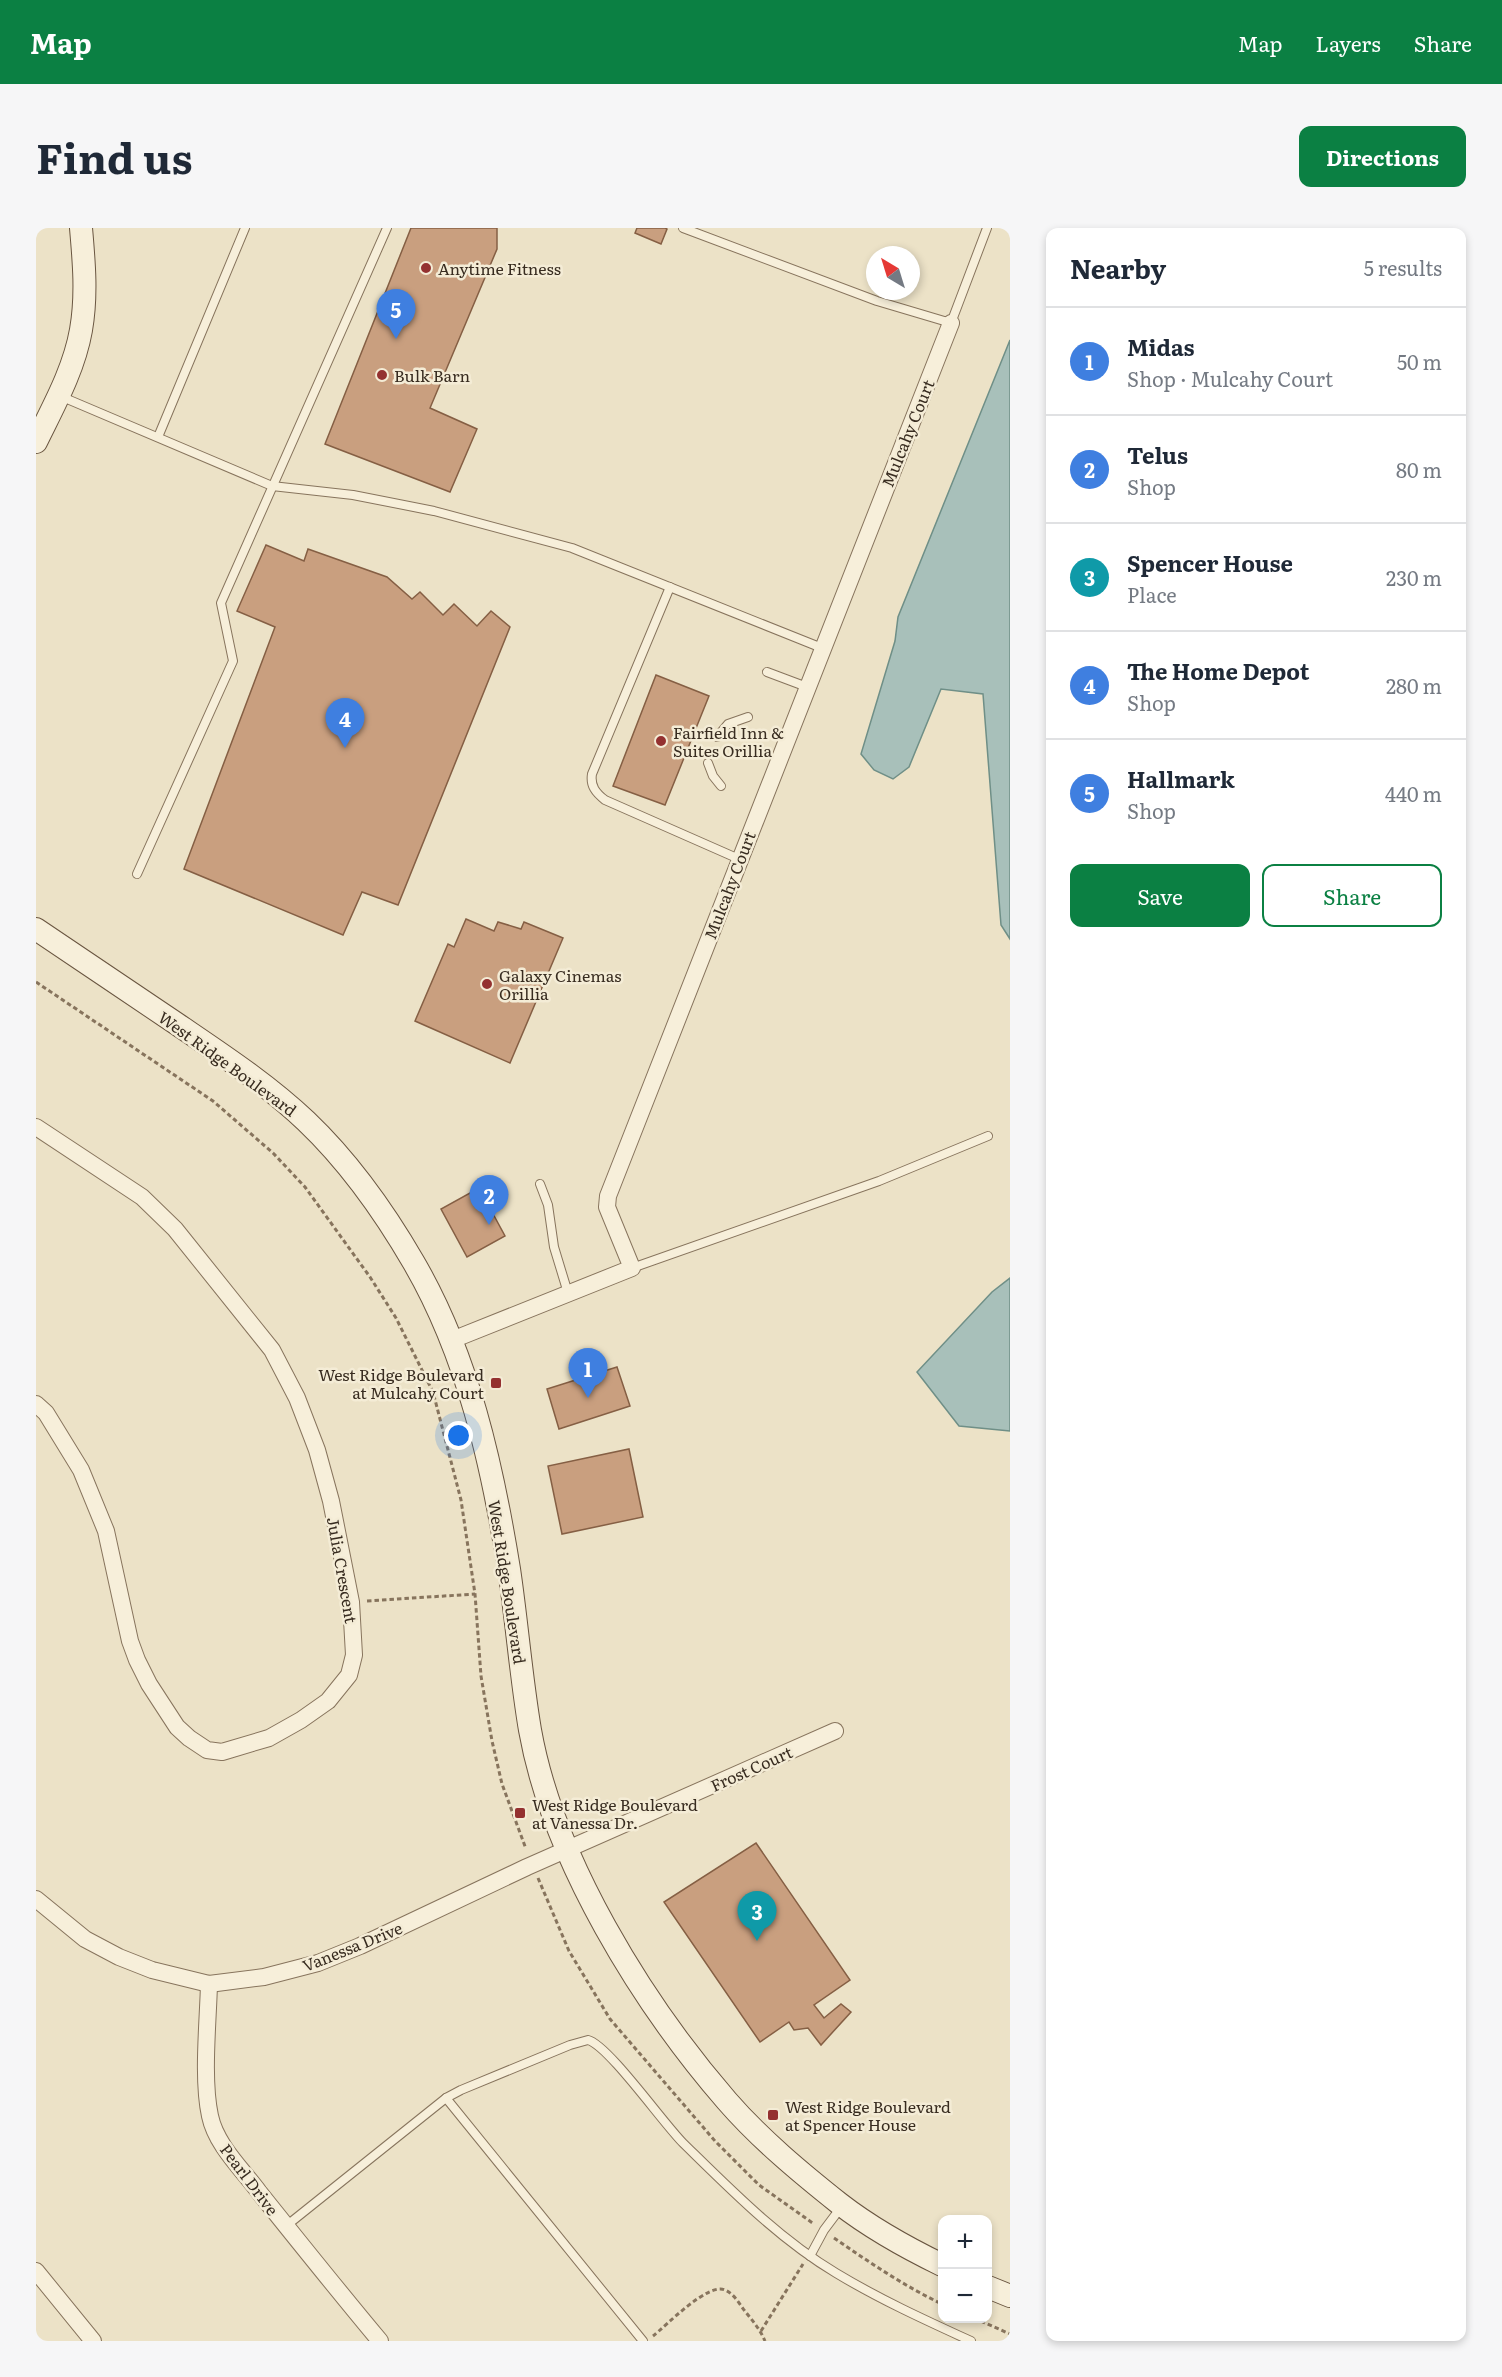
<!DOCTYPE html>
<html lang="en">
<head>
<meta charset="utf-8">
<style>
  body { margin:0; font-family:Literata,serif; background:#f6f6f7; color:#1f2937 }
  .controls { position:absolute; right:18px; bottom:18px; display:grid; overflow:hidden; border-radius:12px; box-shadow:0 3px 9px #0003 }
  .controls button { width:54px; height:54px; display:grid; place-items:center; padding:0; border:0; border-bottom:2px solid #e0e1e3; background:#fff; color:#1f2937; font:30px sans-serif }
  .compass { position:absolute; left:830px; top:18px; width:54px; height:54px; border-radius:50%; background:#fff; box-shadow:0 3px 9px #0003; rotate:322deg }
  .you { position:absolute; left:423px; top:1208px; width:21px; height:21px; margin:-15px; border:4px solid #fff; border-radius:50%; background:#1a73e8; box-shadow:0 0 0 9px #1a73e833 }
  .badge { display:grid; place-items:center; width:39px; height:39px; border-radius:50%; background:#0b8043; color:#fff; font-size:20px; font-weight:700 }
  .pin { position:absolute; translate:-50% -50px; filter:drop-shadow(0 2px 3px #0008) }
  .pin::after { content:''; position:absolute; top:32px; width:21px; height:18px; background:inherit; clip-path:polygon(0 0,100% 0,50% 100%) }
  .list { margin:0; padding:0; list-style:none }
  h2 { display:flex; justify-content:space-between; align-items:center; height:78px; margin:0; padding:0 24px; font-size:26px }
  h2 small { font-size:20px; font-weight:400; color:#747a83 }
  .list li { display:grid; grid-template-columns:39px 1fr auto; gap:18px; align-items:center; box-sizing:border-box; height:108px; padding:0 24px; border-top:2px solid #e0e1e3 }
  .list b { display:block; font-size:22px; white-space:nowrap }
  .list p { margin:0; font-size:20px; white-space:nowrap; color:#747a83 }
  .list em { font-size:20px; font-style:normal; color:#747a83 }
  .actions { display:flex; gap:12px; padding:18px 24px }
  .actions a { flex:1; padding:14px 0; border:2px solid #0b8043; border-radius:12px; text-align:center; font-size:21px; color:#0b8043 }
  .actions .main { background:#0b8043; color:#fff }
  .map { position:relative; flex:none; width:974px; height:2113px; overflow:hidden; border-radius:12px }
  header { display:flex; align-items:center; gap:36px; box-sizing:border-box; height:84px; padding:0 30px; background:#0b8043; color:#fff }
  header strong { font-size:28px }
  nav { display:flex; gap:33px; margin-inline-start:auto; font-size:21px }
  .intro { display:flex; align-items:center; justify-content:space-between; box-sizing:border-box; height:144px; padding:0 36px }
  h1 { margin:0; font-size:42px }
  .button { padding:15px 27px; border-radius:12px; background:#0b8043; color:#fff; font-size:21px; font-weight:700 }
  main { display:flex; gap:36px; padding:0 36px }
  aside { flex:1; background:#fff; border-radius:12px; box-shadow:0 3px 9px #0003 }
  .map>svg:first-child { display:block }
  .water { fill:#a8c0ba; stroke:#6f8f87; stroke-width:1.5 }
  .building { fill:#c99f7f; stroke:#855f44; stroke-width:1.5 }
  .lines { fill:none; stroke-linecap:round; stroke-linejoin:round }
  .lane-casing { stroke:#87745d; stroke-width:10 }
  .street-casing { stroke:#87745d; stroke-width:18 }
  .secondary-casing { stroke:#695540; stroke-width:24 }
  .path { stroke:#87745d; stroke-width:3; stroke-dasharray:4.5 3; stroke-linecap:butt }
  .lane { stroke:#f7efda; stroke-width:8 }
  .street { stroke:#f7efda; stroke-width:16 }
  .secondary { stroke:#f7efda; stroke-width:22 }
  .poi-dot { fill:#943130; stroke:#f4ecd6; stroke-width:2 }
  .labels { text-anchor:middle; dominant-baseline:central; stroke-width:5; stroke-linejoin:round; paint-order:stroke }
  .poi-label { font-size:16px; fill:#382c20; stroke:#f4ecd6; text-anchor:start }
  .street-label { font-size:16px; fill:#382c20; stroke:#f4ecd6 }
</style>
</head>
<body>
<header>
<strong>Map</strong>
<nav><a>Map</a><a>Layers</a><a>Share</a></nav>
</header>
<div class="intro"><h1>Find us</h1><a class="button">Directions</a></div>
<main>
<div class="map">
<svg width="974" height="2113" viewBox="0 0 974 2113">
  <rect width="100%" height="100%" fill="#ece2c7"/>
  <g class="water">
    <polygon points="974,112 974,711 965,697 947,466 905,461 873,539 857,551 838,542 825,526 859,413 862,389"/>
    <polygon points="974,1050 974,1203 923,1198 881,1144 956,1064"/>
  </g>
  <g class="building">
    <polygon points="375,0 461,0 461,21 394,180 441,201 414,264 289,216"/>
    <polygon points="601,0 629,0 631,1 625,16 599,5"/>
    <polygon points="230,317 268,333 272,321 351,349 376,371 384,364 407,387 418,376 441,398 455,383 474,399 362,677 326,664 307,707 148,641 239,399 201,383"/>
    <polygon points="620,447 673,468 629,577 577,558"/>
    <polygon points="430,691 458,703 462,694 485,701 488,694 527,710 474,835 379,793 412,716 418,719"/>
    <polygon points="443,960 469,1008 431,1029 405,981"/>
    <polygon points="581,1139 594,1178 523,1201 511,1161"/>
    <polygon points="593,1221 607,1289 526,1306 512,1238"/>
    <polygon points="720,1615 814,1752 778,1777 788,1790 805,1776 815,1784 785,1817 772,1800 758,1802 753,1794 724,1814 628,1674"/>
  </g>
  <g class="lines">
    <g class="lane-casing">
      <g id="lane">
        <polyline points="647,0 841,73 915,95 951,0"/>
        <polyline points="24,168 236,258 317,267 398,283 536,320 786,420"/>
        <polyline points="122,209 209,0"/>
        <path d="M634,359L556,546C554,558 560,565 569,572L703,631"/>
        <polyline points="731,444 771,459"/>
        <polyline points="681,509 692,496 712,489"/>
        <polyline points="672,535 677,548 685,558"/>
        <polyline points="101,646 197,433 185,375 351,0"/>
        <polyline points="504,956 512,977 518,1019 532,1065"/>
        <polyline points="596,1040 843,953 952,908"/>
        <polyline points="410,1870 607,2113"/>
        <path d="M250,1998L410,1870L425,1862L534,1817L552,1812C572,1817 627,1895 647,1915C694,1961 743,2011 800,2045C843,2071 889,2092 935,2113"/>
        <polyline points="774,2028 788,2002 806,1978"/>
      </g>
    </g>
    <g class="street-casing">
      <g id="street">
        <polyline points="0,899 106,969 139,1001 236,1122 261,1170 281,1222 295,1273 315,1374 318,1427 313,1447 292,1473 265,1492 233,1510 186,1524 171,1522 153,1510 141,1499 113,1456 101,1432 94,1413 70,1303 45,1242 10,1185 0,1176"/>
        <polyline points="416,1112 596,1040 571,979 572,968 915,95"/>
        <polyline points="0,1671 49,1711 83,1729 116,1742 173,1756 228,1749 282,1735 324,1718 491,1639 799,1503"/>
        <path d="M173,1756C172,1795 166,1851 174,1888C180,1917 206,1941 223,1964C263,2014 303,2064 344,2113"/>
        <polyline points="0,2043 57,2113"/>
      </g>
    </g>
    <g class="secondary-casing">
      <g id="secondary">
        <path d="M0,214C17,179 38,142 45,102C51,68 48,34 45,0"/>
        <path d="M0,701C47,733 94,764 141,796C185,826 231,856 270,893C312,933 349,985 378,1035C432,1128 456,1236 473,1341C481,1395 485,1449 494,1502C517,1631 606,1775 691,1873C724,1911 765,1945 804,1976C835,2000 871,2020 906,2037"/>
        <polyline points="952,2059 974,2068"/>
      </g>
    </g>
    <g class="path">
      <polyline points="0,754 177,873 237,925 269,959 334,1049 360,1090 397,1164 425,1272 439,1366 445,1448 456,1513 466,1556 490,1621"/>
      <polyline points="331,1373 439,1366"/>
      <polyline points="502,1650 533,1723 574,1791 679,1913 723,1957 778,1996"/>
      <path d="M798,2010C833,2034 868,2058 906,2076"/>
      <polyline points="938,2090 974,2106"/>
      <polyline points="725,2103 767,2036"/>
      <path d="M617,2108C631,2097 672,2054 689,2062C698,2066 703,2075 708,2082C716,2092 724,2101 729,2113"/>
    </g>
    <use href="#lane" class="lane"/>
    <use href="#street" class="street"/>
    <use href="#secondary" class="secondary"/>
  </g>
  <g class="poi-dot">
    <circle cx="390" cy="40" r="6"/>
    <circle cx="346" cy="147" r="6"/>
    <circle cx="625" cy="513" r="6"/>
    <circle cx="451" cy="756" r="6"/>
    <rect x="454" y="1149" width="12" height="12" rx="3"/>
    <rect x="478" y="1579" width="12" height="12" rx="3"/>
    <rect x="731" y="1881" width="12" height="12" rx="3"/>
  </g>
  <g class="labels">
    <g class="poi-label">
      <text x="402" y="40">Anytime Fitness</text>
      <text x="358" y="147">Bulk Barn</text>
      <text x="637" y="504">Fairfield Inn &amp;<tspan x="637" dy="18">Suites Orillia</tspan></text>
      <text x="463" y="747">Galaxy Cinemas<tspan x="463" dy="18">Orillia</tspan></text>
      <text x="448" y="1146" text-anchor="end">West Ridge Boulevard<tspan x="448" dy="18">at Mulcahy Court</tspan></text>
      <text x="496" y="1576">West Ridge Boulevard<tspan x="496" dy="18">at Vanessa Dr.</tspan></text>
      <text x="749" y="1878">West Ridge Boulevard<tspan x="749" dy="18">at Spencer House</tspan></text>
    </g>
    <g class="street-label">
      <text transform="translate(871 205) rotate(-68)">Mulcahy Court</text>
      <text transform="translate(693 657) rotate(-69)">Mulcahy Court</text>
      <text transform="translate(192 835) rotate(36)">West Ridge Boulevard</text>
      <text transform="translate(307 1342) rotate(80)">Julia Crescent</text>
      <text transform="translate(472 1354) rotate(81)">West Ridge Boulevard</text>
      <text transform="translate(715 1540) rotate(-24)">Frost Court</text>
      <text transform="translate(316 1718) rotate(-22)">Vanessa Drive</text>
      <text transform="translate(214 1951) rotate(53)">Pearl Drive</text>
    </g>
  </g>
</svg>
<div class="controls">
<button>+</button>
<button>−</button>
</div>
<svg class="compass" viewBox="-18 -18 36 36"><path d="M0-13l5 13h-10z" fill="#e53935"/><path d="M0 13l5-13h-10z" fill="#747a83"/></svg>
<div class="you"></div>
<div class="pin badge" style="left:552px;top:1170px;background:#3f7fe0">1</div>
<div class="pin badge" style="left:453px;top:997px;background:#3f7fe0">2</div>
<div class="pin badge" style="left:721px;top:1713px;background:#0f9aa8">3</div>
<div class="pin badge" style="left:309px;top:520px;background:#3f7fe0">4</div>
<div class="pin badge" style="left:360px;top:111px;background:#3f7fe0">5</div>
</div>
<aside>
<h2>Nearby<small>5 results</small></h2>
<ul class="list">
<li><span class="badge" style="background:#3f7fe0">1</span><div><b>Midas</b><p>Shop · Mulcahy Court</p></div><em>50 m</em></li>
<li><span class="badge" style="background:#3f7fe0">2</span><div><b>Telus</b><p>Shop</p></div><em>80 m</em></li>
<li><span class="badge" style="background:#0f9aa8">3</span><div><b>Spencer House</b><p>Place</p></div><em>230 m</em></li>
<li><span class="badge" style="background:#3f7fe0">4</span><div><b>The Home Depot</b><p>Shop</p></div><em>280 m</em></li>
<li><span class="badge" style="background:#3f7fe0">5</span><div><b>Hallmark</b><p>Shop</p></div><em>440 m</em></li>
</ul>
<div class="actions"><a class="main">Save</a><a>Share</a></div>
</aside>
</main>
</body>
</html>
